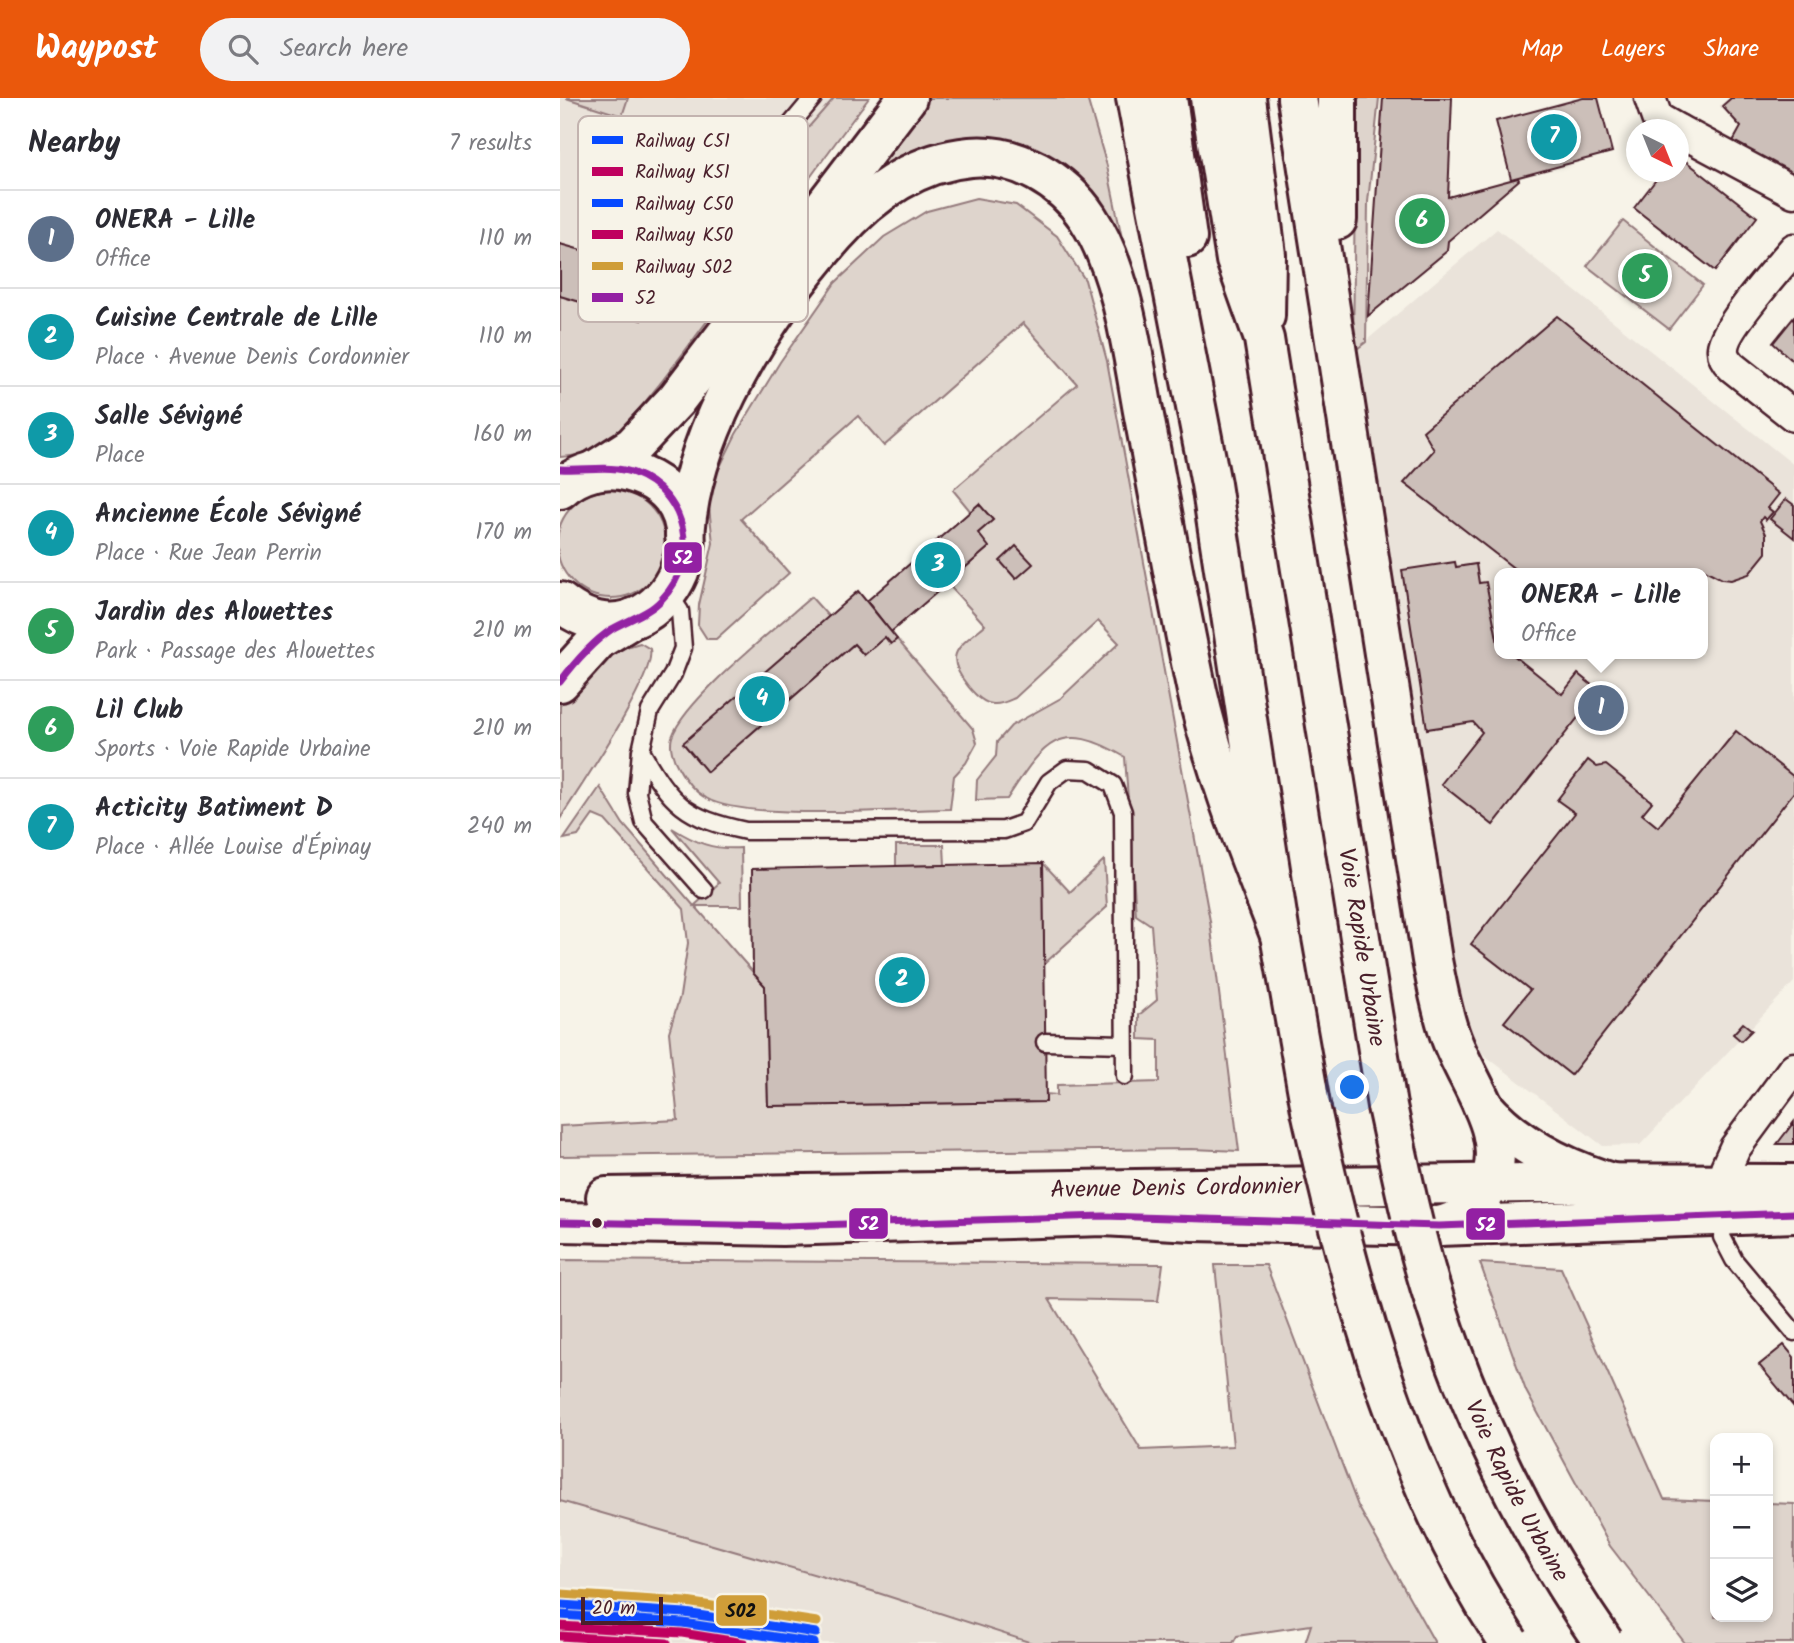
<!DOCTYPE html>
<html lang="en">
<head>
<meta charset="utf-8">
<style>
  body { margin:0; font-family:Kalam,sans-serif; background:#f2f2f3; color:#2b2b33 }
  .controls { position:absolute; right:21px; bottom:21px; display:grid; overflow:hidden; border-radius:14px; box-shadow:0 4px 10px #0003 }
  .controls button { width:63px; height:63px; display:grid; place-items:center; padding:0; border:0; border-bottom:2px solid #e1e1e2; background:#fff; color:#2b2b33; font:35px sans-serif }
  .compass { position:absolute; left:1066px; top:21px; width:63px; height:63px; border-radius:50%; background:#fff; box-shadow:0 4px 10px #0003; rotate:137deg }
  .scale { position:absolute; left:21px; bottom:18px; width:82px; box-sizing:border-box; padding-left:7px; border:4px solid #4a1f2b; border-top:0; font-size:19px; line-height:24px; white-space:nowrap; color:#4a1f2b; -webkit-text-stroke:5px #f7f3e8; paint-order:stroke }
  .you { position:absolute; left:793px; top:990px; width:24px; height:24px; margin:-18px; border:5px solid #fff; border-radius:50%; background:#1a73e8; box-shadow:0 0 0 10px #1a73e833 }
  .badge { display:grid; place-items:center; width:46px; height:46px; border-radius:50%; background:#ea580c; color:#fff; font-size:23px; font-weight:700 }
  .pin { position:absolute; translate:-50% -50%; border:4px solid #fff; box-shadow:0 2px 7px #0006 }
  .popup { position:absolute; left:934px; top:470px; width:214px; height:91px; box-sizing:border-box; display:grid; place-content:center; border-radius:14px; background:#fff; filter:drop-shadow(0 2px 5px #0005); font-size:23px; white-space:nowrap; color:#7c7c81 }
  .popup b { font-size:26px; color:#2b2b33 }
  .popup::after { content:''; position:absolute; left:50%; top:100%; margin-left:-14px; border:14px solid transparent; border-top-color:#fff }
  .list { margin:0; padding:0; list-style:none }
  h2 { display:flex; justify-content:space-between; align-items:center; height:91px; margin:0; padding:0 28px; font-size:30px }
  h2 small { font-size:23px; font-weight:400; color:#7c7c81 }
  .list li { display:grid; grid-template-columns:46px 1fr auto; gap:21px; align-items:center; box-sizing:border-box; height:98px; padding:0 28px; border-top:2px solid #e1e1e2 }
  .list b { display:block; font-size:26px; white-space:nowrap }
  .list p { margin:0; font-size:23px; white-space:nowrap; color:#7c7c81 }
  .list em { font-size:23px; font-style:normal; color:#7c7c81 }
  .icon { flex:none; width:38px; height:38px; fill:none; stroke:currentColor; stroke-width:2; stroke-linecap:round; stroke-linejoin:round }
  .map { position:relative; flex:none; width:1234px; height:1545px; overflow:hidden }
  header { display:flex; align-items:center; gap:42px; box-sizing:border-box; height:98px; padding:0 35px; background:#ea580c; color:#fff }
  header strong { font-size:33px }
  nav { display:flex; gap:38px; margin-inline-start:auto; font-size:24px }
  .search { width:490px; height:63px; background:#f2f2f3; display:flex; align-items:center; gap:18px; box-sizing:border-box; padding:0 24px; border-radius:38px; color:#7c7c81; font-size:26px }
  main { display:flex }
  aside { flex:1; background:#fff }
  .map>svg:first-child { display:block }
  .built { fill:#eae3da; fill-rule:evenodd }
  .green { fill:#ded4cc; stroke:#947a7c; stroke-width:2 }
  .building { fill:#ccbfb9; stroke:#4a1f2b; stroke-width:2 }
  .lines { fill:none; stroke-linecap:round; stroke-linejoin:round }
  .lane-casing { stroke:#4a1f2b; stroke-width:21 }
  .street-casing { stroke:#4a1f2b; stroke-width:35 }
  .primary-casing { stroke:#4a1f2b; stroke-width:44 }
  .highway-casing { stroke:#4a1f2b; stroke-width:44 }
  .lane { stroke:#f7f3e8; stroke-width:16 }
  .street { stroke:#f7f3e8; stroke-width:30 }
  .primary { stroke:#f7f3e8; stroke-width:38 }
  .highway { stroke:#f7f3e8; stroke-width:38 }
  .highway-bridge-casing { stroke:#4a1f2b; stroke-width:44; stroke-linecap:butt }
  .highway-bridge { stroke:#f7f3e8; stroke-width:38 }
  .bus-1-casing { stroke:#f7f3e8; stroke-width:12 }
  .bus-1 { stroke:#9320a3; stroke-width:7 }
  .rail-1-casing { stroke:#f7f3e8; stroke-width:14 }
  .rail-2-casing { stroke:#f7f3e8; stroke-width:14 }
  .rail-3-casing { stroke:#f7f3e8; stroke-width:14 }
  .rail-4-casing { stroke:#f7f3e8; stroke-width:14 }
  .rail-5-casing { stroke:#f7f3e8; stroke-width:14 }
  .rail-1 { stroke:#0749ff; stroke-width:9 }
  .rail-2 { stroke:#bf005f; stroke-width:9 }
  .rail-3 { stroke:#0749ff; stroke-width:9 }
  .rail-4 { stroke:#bf005f; stroke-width:9 }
  .rail-5 { stroke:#cf9d38; stroke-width:9 }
  .bus-dot { fill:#4a1f2b; stroke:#f7f3e8; stroke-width:2.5 }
  .labels { text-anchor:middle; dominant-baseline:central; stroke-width:5; stroke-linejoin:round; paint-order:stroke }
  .street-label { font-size:24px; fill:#4a1f2b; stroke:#f7f3e8 }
  .key { fill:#f7f3e8; stroke:#c3b3af; stroke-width:2 }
  .key-label { font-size:19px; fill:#4a1f2b }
  .line-badge { stroke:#f7f3e8; stroke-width:2.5 }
  .badge-label { font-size:19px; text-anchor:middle; font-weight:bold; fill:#fff }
  .pale-badge-label { font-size:19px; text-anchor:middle; font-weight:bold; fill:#111 }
</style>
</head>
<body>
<header>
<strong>Waypost</strong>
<div class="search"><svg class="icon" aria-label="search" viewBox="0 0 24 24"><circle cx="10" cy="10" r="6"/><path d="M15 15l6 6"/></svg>Search here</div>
<nav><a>Map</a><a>Layers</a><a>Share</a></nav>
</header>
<main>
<aside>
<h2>Nearby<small>7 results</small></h2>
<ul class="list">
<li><span class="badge" style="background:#5c6f8a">1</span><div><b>ONERA - Lille</b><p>Office</p></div><em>110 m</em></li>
<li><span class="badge" style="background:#0f9aa8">2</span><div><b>Cuisine Centrale de Lille</b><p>Place · Avenue Denis Cordonnier</p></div><em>110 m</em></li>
<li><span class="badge" style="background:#0f9aa8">3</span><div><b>Salle Sévigné</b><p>Place</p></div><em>160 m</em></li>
<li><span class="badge" style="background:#0f9aa8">4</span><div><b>Ancienne École Sévigné</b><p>Place · Rue Jean Perrin</p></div><em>170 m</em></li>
<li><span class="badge" style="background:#2e9e5b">5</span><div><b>Jardin des Alouettes</b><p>Park · Passage des Alouettes</p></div><em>210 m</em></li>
<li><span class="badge" style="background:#2e9e5b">6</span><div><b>Lil Club</b><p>Sports · Voie Rapide Urbaine</p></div><em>210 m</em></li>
<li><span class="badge" style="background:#0f9aa8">7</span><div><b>Acticity Batiment D</b><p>Place · Allée Louise d'Épinay</p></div><em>240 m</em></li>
</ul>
</aside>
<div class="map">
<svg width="1234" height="1545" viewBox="0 0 1234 1545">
  <rect width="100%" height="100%" fill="#f7f3e8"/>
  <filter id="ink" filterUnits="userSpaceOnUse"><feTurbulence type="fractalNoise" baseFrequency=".0143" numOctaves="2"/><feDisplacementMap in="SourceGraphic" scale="14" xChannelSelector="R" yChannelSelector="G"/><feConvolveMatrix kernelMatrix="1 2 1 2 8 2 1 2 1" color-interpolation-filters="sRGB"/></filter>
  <g filter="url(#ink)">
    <g class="built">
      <polygon points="0,0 309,0 84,305 16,357 0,359"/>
      <path d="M937,131L1234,367V884L1080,1047L1043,1048L923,956L907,931L898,903L793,254ZM940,475H1142V556H940Z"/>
      <polygon points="0,1403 312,1493 472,1545 0,1545"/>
    </g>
    <g class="green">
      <polygon points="6,0 68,0 62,18"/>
      <path d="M274,0H309C237,93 174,191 102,283C89,299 58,340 41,349C29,356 14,358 0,359V198L81,221L95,173L115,179L122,157L135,160Z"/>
      <polygon points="367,0 527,0 547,68 569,174 550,121 530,91 494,62 402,42 357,52 316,78 277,111"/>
      <polygon points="796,0 819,0 808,104 806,244 793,254"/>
      <path d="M416,100L456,107L497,138L525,182L547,263L650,823L679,1053L632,1051L0,1058V1028L118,1022L109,934L120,898L128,845L124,811L45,722L33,717L18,738L4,741L40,689L63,726L134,808L159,785L112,730C136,745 153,752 181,750L182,808H135L205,888L208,1008L486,1004V996L497,997V987L599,984V942L579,941V917L597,902L591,827L576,817L565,659C499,620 484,644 447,701L416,702L417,682L436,658L437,644L451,628L501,600L559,545L538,523L455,600C448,603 441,607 433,606C418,605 395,576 395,560C396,547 416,535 425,527L387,485L429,449L418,435L433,422L419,406L411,414L393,392L517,286L463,225L324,348L298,318L181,421L229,475L156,541H147L138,527L139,507L153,445L149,409L154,381L176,336L220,264L275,185L324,139L367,113Z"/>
      <polygon points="1063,123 1143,187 1109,231 1027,168"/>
      <circle cx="51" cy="446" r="54"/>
      <path d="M251,499L269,519L124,646L148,673L294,546L304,557L325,539L330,546L337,541L413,631L417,645L406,665L394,678L390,711C340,711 183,723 146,700C133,693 125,682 118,669C113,661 109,648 112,639C125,601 218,528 251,499Z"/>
      <path d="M80,545L90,551C97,578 18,692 0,721V607C18,578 46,553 80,545Z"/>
      <polygon points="336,747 384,747 385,767 336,768"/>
      <polygon points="544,762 547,809 484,866 483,765 510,794"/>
      <polygon points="0,1162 603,1166 598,1203 489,1201 581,1352 673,1348 655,1167 706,1167 798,1408 875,1545 745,1545 751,1527 677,1538 673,1545 472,1545 312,1493 0,1403"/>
      <polygon points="920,1165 1001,1170 1104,1401 1155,1403 1155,1519 1208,1519 1208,1405 1234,1406 1234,1545 1125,1545 1050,1448 966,1293"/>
    </g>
    <g class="building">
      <polygon points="823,0 892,0 888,99 958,80 959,82 888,143 887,153 808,218"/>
      <polygon points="1023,0 1038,0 1052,54 951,81 936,23"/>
      <polygon points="1171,0 1234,0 1234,77 1230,81 1171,47 1181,29 1162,8"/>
      <polygon points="1118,57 1197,119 1155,173 1074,110 1102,74 1118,74"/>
      <polygon points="0,146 95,173 81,222 0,198"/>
      <polygon points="997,218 1219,396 1208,410 1213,414 1206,422 1203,419 1200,423 1206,436 1206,455 1189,476 1171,482 1162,481 1145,472 1142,476 960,475 844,385 874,352 863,333"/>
      <polygon points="1234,219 1234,264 1213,245"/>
      <polygon points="1226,401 1234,407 1234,440 1210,421"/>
      <polygon points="419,406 433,422 418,435 429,449 331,534 307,503"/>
      <polygon points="456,448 473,466 456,481 440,463"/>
      <polygon points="895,464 896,469 916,466 919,485 926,484 940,556 952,556 1002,596 1018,576 1039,593 933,727 881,686 922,634 913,624 867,631 842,472"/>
      <polygon points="298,493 337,541 331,546 325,539 304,557 294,546 147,674 123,645"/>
      <polygon points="1176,633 1234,679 1234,694 1011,977 944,924 970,892 911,846 1015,715 997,702 1028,662 1037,669 1046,667 1092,704 1082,716 1098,729"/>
      <polygon points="483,765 486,1004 208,1008 205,888 193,875 192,771"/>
      <polygon points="1183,925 1192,932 1181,943 1173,936"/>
      <polygon points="1234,1024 1234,1046 1217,1046"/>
      <polygon points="1224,1247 1234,1259 1234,1309 1199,1267"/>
    </g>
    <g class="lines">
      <g class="lane-casing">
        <g id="lane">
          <polyline points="131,146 253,0"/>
          <path d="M108,495L120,513L123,550L113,576L90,613L81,653C111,706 125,720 186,733L444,732L464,725L489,684L507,671L529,672L553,687L563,714L565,978"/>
          <polyline points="81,653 77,695 84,724 144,792"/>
          <polyline points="485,944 564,946"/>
          <polyline points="1164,1117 1162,1139 1174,1162 1234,1234"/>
        </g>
      </g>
      <g class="street-casing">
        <g id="street">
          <polyline points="1090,0 1097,20 1118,32"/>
          <polyline points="1118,32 1234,94"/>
          <path d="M1234,151C1219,169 1164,230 1163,250C1162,258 1167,264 1172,269L1234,318"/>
          <polyline points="1166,1070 1175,1050 1234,970"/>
        </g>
      </g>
      <g class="primary-casing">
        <g id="primary">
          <path d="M0,391C19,374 45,367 70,374C187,406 98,584 0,504"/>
          <polyline points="0,584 39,541 73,520"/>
          <path id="s1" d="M46,1099L969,1085L1234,1086"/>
          <polyline points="0,1124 222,1128 543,1118 633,1123 879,1128 1234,1115"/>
        </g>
      </g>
      <g class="highway-casing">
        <g id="highway">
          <polyline points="576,0 651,386 720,837 751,1012"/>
          <polyline points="607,0 627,140"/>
          <path id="s2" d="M650,0L676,162L704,241L827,1008"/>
          <polyline points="686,0 706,157 705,218"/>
          <path d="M737,0L872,862C877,888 882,915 891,940C909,989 953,1037 927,1091C917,1113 903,1122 879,1128"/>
          <polyline points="777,0 777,122"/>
          <polyline points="34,373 73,348 116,302 347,0"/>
          <path d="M125,437C132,331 206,215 275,137C311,96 355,64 410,59C457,55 503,82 528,120C562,172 572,252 583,313C601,406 617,500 637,593C656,677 689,757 720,837"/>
          <path d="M923,1008C958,1049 1007,1072 1058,1087"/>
        </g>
      </g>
      <use href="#lane" class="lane"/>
      <use href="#street" class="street"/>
      <use href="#primary" class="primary"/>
      <use href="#highway" class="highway"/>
      <g class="highway-bridge-casing">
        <g id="highway-bridge">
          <path id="s3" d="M827,1008C840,1068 852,1129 870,1188C908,1314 969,1437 1044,1545"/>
          <path d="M751,1012C792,1198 843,1384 949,1545"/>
        </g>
      </g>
      <use href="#highway-bridge" class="highway-bridge"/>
      <g class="bus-1-casing">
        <g id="bus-1">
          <path d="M0,371C24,373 51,366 74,375C127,395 141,461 102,501C89,516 69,521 52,531C31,545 15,564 0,584"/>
          <polyline points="0,1124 222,1128 543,1118 879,1128 1234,1115"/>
        </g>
      </g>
      <use href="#bus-1" class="bus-1"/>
      <g class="rail-1-casing">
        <polyline id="rail-1" points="0,1517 123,1525 254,1545"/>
      </g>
      <g class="rail-2-casing">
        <polyline id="rail-2" points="0,1528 122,1535 184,1545"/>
      </g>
      <g class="rail-3-casing">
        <polyline id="rail-3" points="1,1507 125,1515 256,1535"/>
      </g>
      <g class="rail-4-casing">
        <polyline id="rail-4" points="0,1538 107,1545"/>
      </g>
      <g class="rail-5-casing">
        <polyline id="rail-5" points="1,1496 126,1504 257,1524"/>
      </g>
      <use href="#rail-1" class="rail-1"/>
      <use href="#rail-2" class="rail-2"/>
      <use href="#rail-3" class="rail-3"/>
      <use href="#rail-4" class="rail-4"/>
      <use href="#rail-5" class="rail-5"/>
    </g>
  </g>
  <circle class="bus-dot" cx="37" cy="1125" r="6"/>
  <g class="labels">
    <g class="street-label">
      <text stroke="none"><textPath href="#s2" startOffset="864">Voie Rapide Urbaine</textPath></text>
      <text stroke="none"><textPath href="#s1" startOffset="570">Avenue Denis Cordonnier</textPath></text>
      <text stroke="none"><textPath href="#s3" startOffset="408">Voie Rapide Urbaine</textPath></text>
    </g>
  </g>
  <rect x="18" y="18" width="230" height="206" rx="10" class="key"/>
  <rect x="32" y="38" width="31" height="8" fill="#0749ff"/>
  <rect x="32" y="69" width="31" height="9" fill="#bf005f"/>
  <rect x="32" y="101" width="31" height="8" fill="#0749ff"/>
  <rect x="32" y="132" width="31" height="9" fill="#bf005f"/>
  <rect x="32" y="164" width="31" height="8" fill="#cf9d38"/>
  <rect x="32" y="195" width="31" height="9" fill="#9320a3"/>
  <g class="key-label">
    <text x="75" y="49">Railway C51</text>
    <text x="75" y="80">Railway K51</text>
    <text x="75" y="112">Railway C50</text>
    <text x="75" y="143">Railway K50</text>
    <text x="75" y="175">Railway S02</text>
    <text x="75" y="206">52</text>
  </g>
  <g class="line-badge">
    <rect x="103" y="443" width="40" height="33" rx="7" fill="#9320a3"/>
    <rect x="288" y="1109" width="41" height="33" rx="7" fill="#9320a3"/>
    <rect x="905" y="1109" width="41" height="34" rx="7" fill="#9320a3"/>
    <rect x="155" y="1496" width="53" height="33" rx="7" fill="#cf9d38"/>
  </g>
  <g class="badge-label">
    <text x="123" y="466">52</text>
    <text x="309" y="1132">52</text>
    <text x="926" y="1133">52</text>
  </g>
  <g class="pale-badge-label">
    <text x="181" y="1519">S02</text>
  </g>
</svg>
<div class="controls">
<button>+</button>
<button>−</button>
<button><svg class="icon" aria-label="layers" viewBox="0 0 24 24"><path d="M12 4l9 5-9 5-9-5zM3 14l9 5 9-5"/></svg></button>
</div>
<svg class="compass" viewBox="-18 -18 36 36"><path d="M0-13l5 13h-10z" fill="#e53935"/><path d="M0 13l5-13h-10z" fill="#7c7c81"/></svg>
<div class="scale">20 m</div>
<div class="you"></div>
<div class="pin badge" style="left:1041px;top:610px;background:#5c6f8a">1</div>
<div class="popup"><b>ONERA - Lille</b>Office</div>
<div class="pin badge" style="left:342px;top:882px;background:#0f9aa8">2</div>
<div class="pin badge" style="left:378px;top:467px;background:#0f9aa8">3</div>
<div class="pin badge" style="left:202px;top:601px;background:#0f9aa8">4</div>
<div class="pin badge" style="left:1085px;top:178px;background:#2e9e5b">5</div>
<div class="pin badge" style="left:862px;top:123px;background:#2e9e5b">6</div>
<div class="pin badge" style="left:994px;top:39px;background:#0f9aa8">7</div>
</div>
</main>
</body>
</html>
